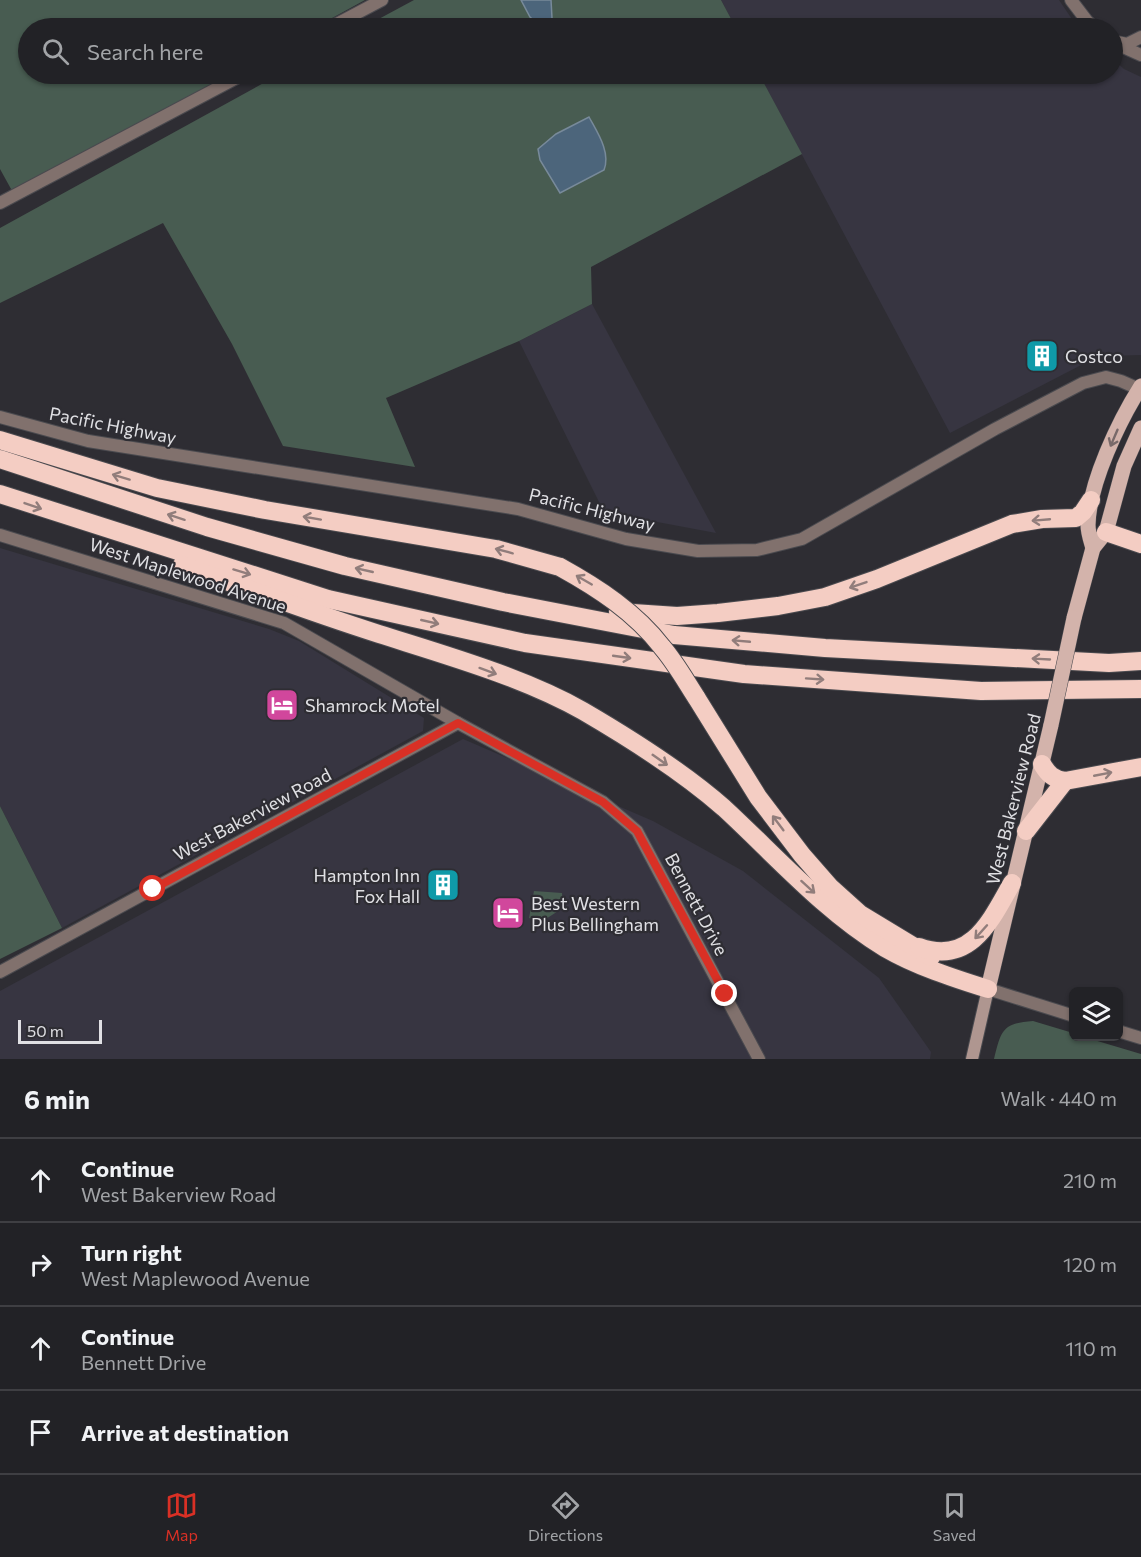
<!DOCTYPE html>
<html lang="en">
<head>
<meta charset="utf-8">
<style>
  body { margin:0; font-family:Commissioner,sans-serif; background:#2a2a2e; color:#f1f3f6 }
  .controls { position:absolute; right:18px; bottom:18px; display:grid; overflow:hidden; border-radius:9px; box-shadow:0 2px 4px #0004 }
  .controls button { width:54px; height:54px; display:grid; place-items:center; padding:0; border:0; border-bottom:2px solid #3f3f43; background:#222226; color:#f1f3f6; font:30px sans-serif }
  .scale { position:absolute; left:18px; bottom:15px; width:84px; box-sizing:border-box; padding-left:6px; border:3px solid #e0e0e4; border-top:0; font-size:16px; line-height:21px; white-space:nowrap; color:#e0e0e4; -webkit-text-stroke:4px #2e2d33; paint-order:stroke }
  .stop { position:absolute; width:18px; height:18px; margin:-14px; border:4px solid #d93025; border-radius:50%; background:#fff }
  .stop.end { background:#d93025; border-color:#fff; box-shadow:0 2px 6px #0008 }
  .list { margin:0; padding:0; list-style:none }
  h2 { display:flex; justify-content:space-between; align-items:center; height:78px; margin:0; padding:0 24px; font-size:26px }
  h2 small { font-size:20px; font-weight:400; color:#a2a4a7 }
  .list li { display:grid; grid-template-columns:39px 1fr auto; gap:18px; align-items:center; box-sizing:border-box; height:84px; padding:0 24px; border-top:2px solid #3f3f43 }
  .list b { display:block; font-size:22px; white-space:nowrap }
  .list p { margin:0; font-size:20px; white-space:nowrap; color:#a2a4a7 }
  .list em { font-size:20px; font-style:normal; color:#a2a4a7 }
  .icon { flex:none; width:33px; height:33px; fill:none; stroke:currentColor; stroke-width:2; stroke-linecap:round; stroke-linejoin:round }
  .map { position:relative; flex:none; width:1141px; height:1059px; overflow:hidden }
  .search { position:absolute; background:#222226; box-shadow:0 2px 4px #0004; left:18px; right:18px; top:18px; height:66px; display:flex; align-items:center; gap:15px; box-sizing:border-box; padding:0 21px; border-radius:33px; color:#a2a4a7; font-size:22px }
  .sheet { height:414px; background:#222226 }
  nav { display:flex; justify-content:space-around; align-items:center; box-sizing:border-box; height:84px; border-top:2px solid #3f3f43; background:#222226; font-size:16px; color:#a2a4a7 }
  nav a { display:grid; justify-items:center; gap:3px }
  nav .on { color:#d93025 }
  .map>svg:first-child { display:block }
  .built { fill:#373541 }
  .green { fill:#485c51 }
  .water { fill:#4c657b; stroke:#788a9a; stroke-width:1.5 }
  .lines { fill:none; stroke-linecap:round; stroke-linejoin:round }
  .minor-casing { stroke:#4a4a4f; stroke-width:14 }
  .tertiary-casing { stroke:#4a4a4f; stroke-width:14 }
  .secondary-casing { stroke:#4a4a4f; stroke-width:14 }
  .primary-casing { stroke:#4a4a4f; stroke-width:16 }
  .motorway-casing { stroke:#4a4a4f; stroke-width:20 }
  .minor { stroke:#81716d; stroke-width:12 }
  .tertiary { stroke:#81716d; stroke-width:12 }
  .secondary { stroke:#af9690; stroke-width:12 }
  .primary { stroke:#d3b3ab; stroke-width:15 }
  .motorway { stroke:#f4cdc3; stroke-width:18 }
  .primary-bridge-casing { stroke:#4a4a4f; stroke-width:16; stroke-linecap:butt }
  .motorway-bridge-casing { stroke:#4a4a4f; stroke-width:20; stroke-linecap:butt }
  .primary-bridge { stroke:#d3b3ab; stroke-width:15 }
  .motorway-bridge { stroke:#f4cdc3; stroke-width:18 }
  .oneway { stroke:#786969 }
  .oneway2 { stroke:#917d7b }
  .route { stroke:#d93025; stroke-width:8 }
  .labels { text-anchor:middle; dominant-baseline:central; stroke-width:4.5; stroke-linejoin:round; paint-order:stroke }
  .poi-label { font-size:18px; fill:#e0e0e4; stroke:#2e2d33; text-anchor:start }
  .street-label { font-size:18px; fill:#e0e0e4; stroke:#2e2d33 }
</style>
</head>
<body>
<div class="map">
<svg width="1141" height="1059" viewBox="0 0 1141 1059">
  <rect width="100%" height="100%" fill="#2e2d33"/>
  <g class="built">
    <polygon points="721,0 1059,0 1078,28 736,28"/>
    <polygon points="1113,59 1124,69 1141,77 1141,355 1108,356 1089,361 950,433 759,74 1112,74"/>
    <polygon points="592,304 716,533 604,512 519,341"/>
    <polygon points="0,548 269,629 299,641 424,718 423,731 62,928 0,806"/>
    <polygon points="463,739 653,821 743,871 879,978 931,1052 930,1059 0,1059 0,991"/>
  </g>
  <g class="green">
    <polygon points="0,0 365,0 314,28 28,28 28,74 235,74 16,198 0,169"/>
    <polygon points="414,0 721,0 736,28 362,28"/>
    <polygon points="280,74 759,74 802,154 591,267 592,304 519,341 386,398 415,467 283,446 232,344 163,223 0,303 0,228"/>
    <polygon points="0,806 62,928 0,959"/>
    <polygon points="534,891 562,893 563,908 541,922 529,918"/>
    <path d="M1033,1021L1073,1033L1074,1036L1084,1037L1141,1054V1059H994C1001,1031 1002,1023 1033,1021Z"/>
  </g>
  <g class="water">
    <polygon points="521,0 551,0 552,18 549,22 539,25 530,17"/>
    <path d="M589,117C597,132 611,152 604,170L560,193L540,160L538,149L556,134Z"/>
  </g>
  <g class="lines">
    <g class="minor-casing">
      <g id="minor">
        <polyline points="1071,0 1087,21 1095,28"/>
        <polyline points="1112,42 1141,55"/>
        <polyline points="1117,42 1127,44 1141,37"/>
        <polyline points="0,535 284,623 458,723"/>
      </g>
    </g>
    <g class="tertiary-casing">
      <g id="tertiary">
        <polyline points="329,28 382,0"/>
        <polyline points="0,203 244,74"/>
        <polyline points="0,417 88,441 518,509 626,539 698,551 757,550 802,539 995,429 1083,383 1106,377 1121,381 1139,389"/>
        <polyline points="0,972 458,723 603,802 637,831 759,1059"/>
        <polyline points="988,989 1074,1016"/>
        <polyline points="1118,1031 1141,1038"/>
      </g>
    </g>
    <g class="secondary-casing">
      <polyline id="secondary" points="972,1059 988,989"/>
    </g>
    <g class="primary-casing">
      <g id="primary">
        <path d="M1093,548C1091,541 1088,533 1088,525C1089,483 1119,421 1141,386"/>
        <polyline points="1074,618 1093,548 1106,532 1124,466 1141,428"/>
        <polyline points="988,989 1051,725"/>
      </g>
    </g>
    <g class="motorway-casing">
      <g id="motorway">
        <polyline points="0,440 157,488 265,510 496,549 560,567"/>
        <polyline points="0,459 207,527 345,566 503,602 674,635 825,648 1109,663 1141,661"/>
        <polyline points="0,494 328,599 525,643 744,674 981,691 1141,689"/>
        <polyline points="1106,532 1141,544"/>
        <path d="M182,565C248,589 313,613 379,634C445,655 523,677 583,711C631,739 682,771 724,808C775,855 824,911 885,948C916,966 953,978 988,989"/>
        <polyline points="618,612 677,616 718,613 778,606 825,597 877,579 1012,524 1042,519 1076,518 1083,512 1091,500"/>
        <polyline points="696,697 758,797 802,855 830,887 860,914 931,957"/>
        <path d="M1042,764C1048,774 1053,779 1065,781L1141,767"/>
        <polyline points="1026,831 1065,781"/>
        <path d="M919,947C971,966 991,920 1012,883"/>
      </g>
    </g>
    <use href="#minor" class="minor"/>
    <use href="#tertiary" class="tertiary"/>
    <use href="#secondary" class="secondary"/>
    <use href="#primary" class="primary"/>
    <use href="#motorway" class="motorway"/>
    <g class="primary-bridge-casing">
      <polyline id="primary-bridge" points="1051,725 1074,618"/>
    </g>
    <g class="motorway-bridge-casing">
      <path id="motorway-bridge" d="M560,567C598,588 635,612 662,647C675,662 685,680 696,697"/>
    </g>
    <use href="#primary-bridge" class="primary-bridge"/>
    <use href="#motorway-bridge" class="motorway-bridge"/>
  </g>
  <defs><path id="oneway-shaft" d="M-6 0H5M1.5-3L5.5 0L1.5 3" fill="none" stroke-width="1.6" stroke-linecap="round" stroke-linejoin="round" transform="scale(1.5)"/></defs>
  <use class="oneway" href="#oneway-shaft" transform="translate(1114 438) rotate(113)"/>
  <g class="oneway2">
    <use href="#oneway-shaft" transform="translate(121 477) rotate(-163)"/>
    <use href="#oneway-shaft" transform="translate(33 506) rotate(19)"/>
    <use href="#oneway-shaft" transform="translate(176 517) rotate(-162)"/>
    <use href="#oneway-shaft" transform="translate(312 518) rotate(-170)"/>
    <use href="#oneway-shaft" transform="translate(1041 520) rotate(175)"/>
    <use href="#oneway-shaft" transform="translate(504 551) rotate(-165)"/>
    <use href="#oneway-shaft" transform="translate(364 570) rotate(-167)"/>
    <use href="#oneway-shaft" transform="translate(242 572) rotate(17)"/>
    <use href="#oneway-shaft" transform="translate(584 580) rotate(-150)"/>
    <use href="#oneway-shaft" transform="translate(858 585) rotate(161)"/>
    <use href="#oneway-shaft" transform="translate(430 622) rotate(13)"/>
    <use href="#oneway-shaft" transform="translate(741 641) rotate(-175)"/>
    <use href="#oneway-shaft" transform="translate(622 657) rotate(8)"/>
    <use href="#oneway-shaft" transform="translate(1041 659) rotate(-177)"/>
    <use href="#oneway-shaft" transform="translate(488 671) rotate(20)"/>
    <use href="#oneway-shaft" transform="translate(815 679) rotate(4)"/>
    <use href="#oneway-shaft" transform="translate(660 760) rotate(35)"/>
    <use href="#oneway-shaft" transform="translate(1103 774) rotate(-11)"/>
    <use href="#oneway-shaft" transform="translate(778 823) rotate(-127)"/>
    <use href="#oneway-shaft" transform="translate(808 887) rotate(42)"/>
    <use href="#oneway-shaft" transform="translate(981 932) rotate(132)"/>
  </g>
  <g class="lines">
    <polyline class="route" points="153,889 458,723 603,802 637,831 725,994"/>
  </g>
  <defs>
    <g id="building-square" transform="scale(1.725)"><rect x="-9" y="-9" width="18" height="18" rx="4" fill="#0f9aa8" stroke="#2e2d33"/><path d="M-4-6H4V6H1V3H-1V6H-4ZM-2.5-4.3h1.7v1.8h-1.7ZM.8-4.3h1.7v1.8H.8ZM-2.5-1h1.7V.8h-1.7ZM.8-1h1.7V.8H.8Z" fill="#fff"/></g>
    <g id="hotel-square" transform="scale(1.725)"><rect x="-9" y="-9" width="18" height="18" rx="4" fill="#d1479c" stroke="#2e2d33"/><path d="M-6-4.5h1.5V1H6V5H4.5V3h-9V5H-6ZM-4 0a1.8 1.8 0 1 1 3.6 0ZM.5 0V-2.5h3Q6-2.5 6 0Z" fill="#fff"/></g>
  </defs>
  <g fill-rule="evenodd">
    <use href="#building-square" x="1042" y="356"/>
    <use href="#hotel-square" x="282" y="705"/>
    <use href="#building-square" x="443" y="885"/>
    <use href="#hotel-square" x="508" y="913"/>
  </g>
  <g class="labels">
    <g class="poi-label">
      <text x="1065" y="356">Costco</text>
      <text x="305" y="705">Shamrock Motel</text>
      <text x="420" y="875" text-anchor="end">Hampton Inn<tspan x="420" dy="21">Fox Hall</tspan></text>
      <text x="531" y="903">Best Western<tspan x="531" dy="21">Plus Bellingham</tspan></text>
    </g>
    <g class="street-label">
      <text transform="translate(113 425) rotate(11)">Pacific Highway</text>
      <text transform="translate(592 509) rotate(14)">Pacific Highway</text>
      <text transform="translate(188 575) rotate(18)">West Maplewood Avenue</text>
      <text transform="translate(1013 799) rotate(-76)">West Bakerview Road</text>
      <text transform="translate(252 814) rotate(-28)">West Bakerview Road</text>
      <text transform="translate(697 904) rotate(62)">Bennett Drive</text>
    </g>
  </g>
</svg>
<div class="controls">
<button><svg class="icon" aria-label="layers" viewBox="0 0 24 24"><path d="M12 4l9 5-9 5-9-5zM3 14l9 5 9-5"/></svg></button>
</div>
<div class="scale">50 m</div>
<div class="stop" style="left:153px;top:889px"></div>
<div class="stop end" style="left:725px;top:994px"></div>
<div class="search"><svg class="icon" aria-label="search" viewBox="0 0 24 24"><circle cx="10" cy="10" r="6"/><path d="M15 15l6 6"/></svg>Search here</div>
</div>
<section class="sheet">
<h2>6 min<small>Walk · 440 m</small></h2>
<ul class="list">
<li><svg class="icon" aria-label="ahead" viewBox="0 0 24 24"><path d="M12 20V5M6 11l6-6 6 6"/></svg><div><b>Continue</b><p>West Bakerview Road</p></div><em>210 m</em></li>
<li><svg class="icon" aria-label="right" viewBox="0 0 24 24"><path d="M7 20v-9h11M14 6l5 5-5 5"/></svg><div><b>Turn right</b><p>West Maplewood Avenue</p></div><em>120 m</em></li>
<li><svg class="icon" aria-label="ahead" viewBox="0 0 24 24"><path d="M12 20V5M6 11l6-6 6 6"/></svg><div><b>Continue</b><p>Bennett Drive</p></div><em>110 m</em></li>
<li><svg class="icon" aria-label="arrive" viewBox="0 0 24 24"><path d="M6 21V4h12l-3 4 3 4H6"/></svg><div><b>Arrive at destination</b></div></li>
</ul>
</section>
<nav>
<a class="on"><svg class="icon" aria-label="map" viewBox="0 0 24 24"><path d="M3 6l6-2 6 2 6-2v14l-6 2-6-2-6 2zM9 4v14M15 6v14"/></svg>Map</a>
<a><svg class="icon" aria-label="directions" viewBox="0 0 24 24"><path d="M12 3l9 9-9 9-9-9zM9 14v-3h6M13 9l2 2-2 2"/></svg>Directions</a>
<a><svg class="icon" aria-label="saved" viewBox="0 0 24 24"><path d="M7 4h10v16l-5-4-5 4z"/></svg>Saved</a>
</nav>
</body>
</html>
